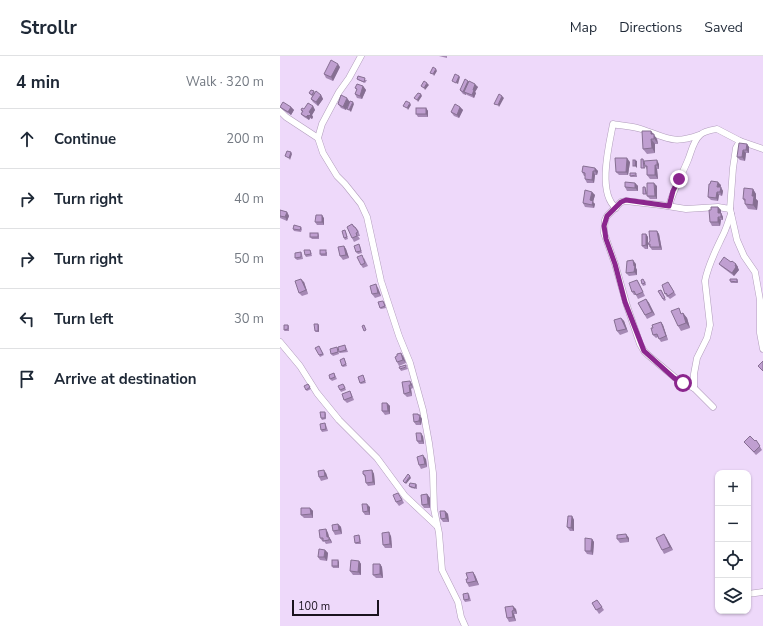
<!DOCTYPE html>
<html lang="en">
<head>
<meta charset="utf-8">
<style>
  body { margin:0; font-family:"Nunito Sans",sans-serif; background:#f6f6f7; color:#1f2937 }
  .controls { position:absolute; right:12px; bottom:12px; display:grid; overflow:hidden; border-radius:8px; box-shadow:0 1px 3px #0004 }
  .controls button { width:36px; height:36px; display:grid; place-items:center; padding:0; border:0; border-bottom:1px solid #e0e1e3; background:#fff; color:#1f2937; font:20px sans-serif }
  .scale { position:absolute; left:12px; bottom:10px; width:87px; box-sizing:border-box; padding-left:4px; border:2px solid #1a121e; border-top:0; font-size:11px; line-height:14px; white-space:nowrap; color:#1a121e; -webkit-text-stroke:3px #eed9fa; paint-order:stroke }
  .stop { position:absolute; width:12px; height:12px; margin:-9px; border:3px solid #8b268e; border-radius:50%; background:#fff }
  .stop.end { background:#8b268e; border-color:#fff; box-shadow:0 1px 4px #0008 }
  .list { margin:0; padding:0; list-style:none }
  h2 { display:flex; justify-content:space-between; align-items:center; height:52px; margin:0; padding:0 16px; font-size:17px }
  h2 small { font-size:13px; font-weight:400; color:#747a83 }
  .list li { display:grid; grid-template-columns:26px 1fr auto; gap:12px; align-items:center; box-sizing:border-box; height:60px; padding:0 16px; border-top:1px solid #e0e1e3 }
  .list b { display:block; font-size:15px; white-space:nowrap }
  .list em { font-size:13px; font-style:normal; color:#747a83 }
  .icon { flex:none; width:22px; height:22px; fill:none; stroke:currentColor; stroke-width:2; stroke-linecap:round; stroke-linejoin:round }
  .map { position:relative; flex:none; width:483px; height:570px; overflow:hidden }
  header { display:flex; align-items:center; gap:24px; box-sizing:border-box; height:56px; padding:0 20px; background:#fff; border-bottom:1px solid #e0e1e3 }
  header strong { font-size:19px }
  nav { display:flex; gap:22px; margin-inline-start:auto; font-size:14px }
  main { display:flex }
  aside { flex:1; background:#fff }
  .map>svg:first-child { display:block }
  .lines { fill:none; stroke-linecap:round; stroke-linejoin:round }
  .minor-casing { stroke:#b19dbc; stroke-width:7 }
  .minor { stroke:#fff; stroke-width:6 }
  .wall { fill:#a589b4 }
  .shaded-wall { fill:#866f92 }
  .building { fill:#c09fd1; stroke:#866f92 }
  .route { stroke:#8b268e; stroke-width:5 }
</style>
</head>
<body>
<header>
<strong>Strollr</strong>
<nav><a>Map</a><a>Directions</a><a>Saved</a></nav>
</header>
<main>
<aside>
<h2>4 min<small>Walk · 320 m</small></h2>
<ul class="list">
<li><svg class="icon" aria-label="ahead" viewBox="0 0 24 24"><path d="M12 20V5M6 11l6-6 6 6"/></svg><div><b>Continue</b></div><em>200 m</em></li>
<li><svg class="icon" aria-label="right" viewBox="0 0 24 24"><path d="M7 20v-9h11M14 6l5 5-5 5"/></svg><div><b>Turn right</b></div><em>40 m</em></li>
<li><svg class="icon" aria-label="right" viewBox="0 0 24 24"><path d="M7 20v-9h11M14 6l5 5-5 5"/></svg><div><b>Turn right</b></div><em>50 m</em></li>
<li><svg class="icon" aria-label="left" viewBox="0 0 24 24"><path d="M17 20v-9H6M10 6l-5 5 5 5"/></svg><div><b>Turn left</b></div><em>30 m</em></li>
<li><svg class="icon" aria-label="arrive" viewBox="0 0 24 24"><path d="M6 21V4h12l-3 4 3 4H6"/></svg><div><b>Arrive at destination</b></div></li>
</ul>
</aside>
<div class="map">
<svg width="483" height="570" viewBox="0 0 483 570">
  <rect width="100%" height="100%" fill="#eed9fa"/>
  <g class="lines">
    <g class="minor-casing">
      <g id="minor">
        <polyline points="81,0 69,22 59,36 42,68 38,82 43,97 57,120 65,128 81,148 87,161 101,225 119,280 130,307 143,354 149,387 153,417 154,453 159,477 162,514 178,546 181,561 185,570"/>
        <polyline points="0,55 6,61 38,82"/>
        <polyline points="460,85 456,92 453,112 450,153 457,184 464,200 475,216 480,244 480,277 483,293"/>
        <path d="M389,150C394,132 401,121 408,104C411,97 413,85 420,79C424,75 431,74 437,73L460,85L483,93"/>
        <path d="M336,152C317,137 329,89 333,68C342,70 352,70 361,73C386,81 392,89 419,79"/>
        <polyline points="0,286 20,310 37,337 59,364 97,402 125,440 157,470"/>
        <path d="M414,332V318L417,302L427,282L430,269L425,225C428,209 435,196 442,181C446,174 448,166 451,158"/>
        <polyline points="433,351 414,332 399,325 368,299 364,295 360,288 347,250 335,208 324,177 325,164 327,160 341,146 346,145 381,149 406,153 438,151 450,153"/>
        <polyline points="468,538 483,536"/>
      </g>
    </g>
    <use href="#minor" class="minor"/>
  </g>
  <g class="wall">
    <polygon points="159,0 167,0 167,2"/>
    <polygon points="60,11 53,25 46,22 44,18"/>
    <polygon points="77,23 87,24 85,27 78,24"/>
    <polygon points="188,25 198,31 195,36 196,37 194,42 187,39 186,38 186,39 183,38 180,34"/>
    <polygon points="83,30 86,34 82,43 77,42 75,38 77,34 75,32"/>
    <polygon points="34,35 35,37 41,39 43,43 38,50 33,46 31,43 32,40 29,37"/>
    <polygon points="70,46 66,54 61,52 58,48"/>
    <polygon points="33,50 35,54 32,59 33,61 32,63 30,62 29,64 24,61 21,58 22,56 21,54"/>
    <polygon points="0,51 11,51 14,54 11,59 3,54"/>
    <polygon points="180,51 183,54 179,62 174,60 171,56"/>
    <polygon points="146,52 148,55 148,61 138,61 136,58"/>
    <polygon points="371,75 377,83 378,88 375,88 375,97 367,98 363,93"/>
    <polygon points="467,88 469,91 469,97 466,97 465,105 460,104 457,101"/>
    <polygon points="350,106 348,119 339,119 336,116"/>
    <polygon points="379,108 379,113 377,113 378,123 370,123 367,119 367,114 365,110"/>
    <polygon points="315,112 318,115 317,119 315,119 314,127 307,127 305,123 305,120 304,120 302,116"/>
    <polygon points="357,119 357,121 351,121 350,120"/>
    <polygon points="355,127 358,130 358,135 347,135 345,131"/>
    <polygon points="441,129 440,131 443,135 442,140 439,139 438,145 431,144 428,141"/>
    <polygon points="377,130 377,143 370,143 367,140"/>
    <polygon points="473,133 476,138 476,143 478,145 477,154 468,153 465,148 465,146 463,143"/>
    <polygon points="312,136 315,139 313,146 315,148 314,152 305,151 303,147"/>
    <polygon points="438,151 441,154 441,157 443,161 443,164 441,164 440,170 432,170 430,166 431,154"/>
    <polygon points="0,154 7,156 9,160 7,165 0,162"/>
    <polygon points="44,162 44,169 37,169 35,166"/>
    <polygon points="72,168 78,174 80,180 78,180 80,183 74,186 72,182"/>
    <polygon points="21,171 22,173 21,176 14,175 13,173"/>
    <polygon points="377,175 379,178 382,194 372,194 368,188"/>
    <polygon points="66,176 68,183 65,184 64,182"/>
    <polygon points="38,177 39,179 39,183 32,183 30,181"/>
    <polygon points="366,178 368,181 368,193 365,193 362,190"/>
    <polygon points="64,190 66,193 69,202 63,204 60,200"/>
    <polygon points="80,190 82,197 78,198 76,196"/>
    <polygon points="30,194 31,196 32,200 26,201 25,199"/>
    <polygon points="21,196 22,198 23,203 17,204 15,202"/>
    <polygon points="47,196 47,200 41,200 40,198"/>
    <polygon points="84,202 88,210 83,212 81,209"/>
    <polygon points="451,206 456,208 458,211 458,212 459,214 454,220 442,211 439,208"/>
    <polygon points="356,208 356,212 357,214 357,219 349,220 346,217"/>
    <polygon points="457,223 458,225 458,227 451,227 450,225"/>
    <polygon points="357,224 359,227 365,240 358,243 356,239 354,239 352,236"/>
    <polygon points="365,225 366,229 363,230 362,228"/>
    <polygon points="24,226 28,238 22,240 19,237"/>
    <polygon points="390,229 396,239 390,243 388,241 387,241 385,238"/>
    <polygon points="98,232 101,240 95,242 92,238"/>
    <polygon points="381,234 386,244 384,245 378,235"/>
    <polygon points="366,243 369,247 375,259 367,263 358,247"/>
    <polygon points="104,246 106,252 101,253 100,252"/>
    <polygon points="402,257 403,257 407,262 410,272 401,275 398,270"/>
    <polygon points="341,262 344,265 348,276 340,279 337,275"/>
    <polygon points="381,266 383,269 388,284 381,286 378,281 376,282 373,279 373,272"/>
    <polygon points="38,268 39,270 39,276 36,276 35,275"/>
    <polygon points="8,269 9,270 9,275 5,275 4,274"/>
    <polygon points="57,291 58,293 59,298 53,300 51,298"/>
    <polygon points="66,291 68,296 60,297 59,296"/>
    <polygon points="40,292 44,299 40,301 39,299"/>
    <polygon points="123,300 126,307 119,310 117,306"/>
    <polygon points="64,302 67,310 63,311 62,310"/>
    <polygon points="127,311 128,313 121,315 120,313"/>
    <polygon points="54,317 57,323 52,325 50,323"/>
    <polygon points="83,319 86,327 81,328 80,327"/>
    <polygon points="122,326 132,328 133,332 131,333 132,340 127,341 124,338"/>
    <polygon points="28,328 31,333 27,335 26,334"/>
    <polygon points="64,329 66,334 61,336 60,334"/>
    <polygon points="70,335 72,339 74,344 67,347 64,344"/>
    <polygon points="107,347 110,350 110,358 105,359 102,355"/>
    <polygon points="45,356 46,358 46,363 42,364 41,362"/>
    <polygon points="140,359 142,363 141,369 136,369 134,366"/>
    <polygon points="45,367 46,369 48,375 42,376 41,374"/>
    <polygon points="143,380 144,388 139,388 137,385"/>
    <polygon points="476,384 482,394 476,399 464,386 475,385"/>
    <polygon points="146,403 147,411 141,413 139,409"/>
    <polygon points="92,414 94,418 95,429 88,430 86,427 85,421 83,418"/>
    <polygon points="46,417 48,423 41,425 39,421"/>
    <polygon points="136,428 137,429 137,433 131,432 129,430"/>
    <polygon points="147,438 150,442 150,452 144,452 142,449"/>
    <polygon points="121,441 124,447 119,450 116,446"/>
    <polygon points="90,451 90,459 85,459 83,456"/>
    <polygon points="30,452 33,455 33,462 24,462 21,459"/>
    <polygon points="165,455 168,458 169,466 163,466 161,463"/>
    <polygon points="292,460 294,464 294,475 290,475 287,471"/>
    <polygon points="58,468 61,471 62,478 55,479 53,475"/>
    <polygon points="46,473 48,477 49,481 51,484 52,487 46,488 44,485 43,486 40,482"/>
    <polygon points="79,479 80,481 81,488 76,488 75,487"/>
    <polygon points="111,480 112,492 105,492 103,489"/>
    <polygon points="386,481 393,494 384,498 382,494"/>
    <polygon points="349,482 349,486 340,487 337,483"/>
    <polygon points="312,483 314,486 313,499 307,498 305,495"/>
    <polygon points="45,494 48,497 47,505 40,504 38,501"/>
    <polygon points="79,505 81,508 81,519 73,519 70,515"/>
    <polygon points="59,506 59,512 53,512 52,510"/>
    <polygon points="100,508 102,511 103,522 96,522 93,519"/>
    <polygon points="195,519 199,529 189,531 187,527"/>
    <polygon points="189,538 191,545 185,546 184,544"/>
    <polygon points="317,544 324,554 319,558 312,547"/>
    <polygon points="225,551 236,553 237,558 234,558 236,565 229,566 227,562"/>
  </g>
  <g class="shaded-wall">
    <polygon points="58,8 60,11 53,25 51,21"/>
    <polygon points="156,13 157,15 154,20 153,18"/>
    <polygon points="179,20 180,21 178,28 176,27"/>
    <polygon points="188,25 191,28 184,36 186,38 186,39 183,36"/>
    <polygon points="147,27 149,29 145,34 144,32"/>
    <polygon points="195,28 198,31 195,36 196,37 194,42 192,39 193,34"/>
    <polygon points="83,30 86,34 82,43 80,40"/>
    <polygon points="141,38 142,40 138,46 137,44"/>
    <polygon points="41,39 43,43 38,50 36,46"/>
    <polygon points="222,40 224,42 219,51 218,49"/>
    <polygon points="67,42 70,46 66,54 63,51"/>
    <polygon points="73,46 74,48 71,56 69,54"/>
    <polygon points="130,47 131,49 128,54 127,52"/>
    <polygon points="33,50 35,54 32,59 33,61 32,63 29,60 29,56"/>
    <polygon points="11,51 14,54 11,59 8,56"/>
    <polygon points="180,51 183,54 179,62 177,59"/>
    <polygon points="146,52 148,55 148,61 146,58"/>
    <polygon points="28,59 30,62 29,64 26,61"/>
    <polygon points="371,75 377,83 378,88 371,78"/>
    <polygon points="371,83 375,88 375,97 372,92"/>
    <polygon points="467,88 469,91 469,97 466,94"/>
    <polygon points="463,94 466,97 465,105 462,101"/>
    <polygon points="11,96 12,98 10,104 9,102"/>
    <polygon points="347,102 350,106 348,119 346,116"/>
    <polygon points="363,103 364,105 365,113 364,112"/>
    <polygon points="355,104 357,105 357,112 355,110"/>
    <polygon points="377,104 379,108 379,113 377,109"/>
    <polygon points="375,109 377,113 378,123 375,119"/>
    <polygon points="315,112 318,115 317,119 315,115"/>
    <polygon points="313,115 315,119 314,127 312,124"/>
    <polygon points="438,126 441,129 440,134 437,131"/>
    <polygon points="355,127 358,130 358,135 355,132"/>
    <polygon points="374,127 377,130 377,143 375,140"/>
    <polygon points="365,131 366,133 367,139 366,138"/>
    <polygon points="441,131 443,135 442,140 440,136"/>
    <polygon points="473,133 476,138 476,143 478,145 477,154 473,149 472,140"/>
    <polygon points="312,136 315,139 313,146 315,148 314,152 312,149 310,144"/>
    <polygon points="437,136 439,139 438,145 436,142"/>
    <polygon points="438,151 441,154 441,157 443,161 443,164 438,157"/>
    <polygon points="7,156 9,160 7,165 5,161"/>
    <polygon points="42,159 44,162 44,169 42,166"/>
    <polygon points="438,161 441,164 440,170 438,166"/>
    <polygon points="377,175 379,178 382,194 380,191"/>
    <polygon points="366,178 368,181 368,193 366,189"/>
    <polygon points="64,190 66,193 69,202 66,199"/>
    <polygon points="353,204 356,208 356,212 357,214 357,219 354,216"/>
    <polygon points="456,208 458,211 458,212 459,214 454,220 452,217"/>
    <polygon points="21,223 24,226 28,238 26,234"/>
    <polygon points="96,228 98,232 101,240 98,237"/>
    <polygon points="366,243 369,247 375,259 372,256"/>
    <polygon points="403,257 407,262 410,272 406,267"/>
    <polygon points="341,262 344,265 348,276 346,273"/>
    <polygon points="381,266 383,269 388,284 386,280"/>
    <polygon points="38,268 39,270 39,276 38,275"/>
    <polygon points="121,297 123,300 126,307 123,304"/>
    <polygon points="130,325 132,328 133,332 131,329"/>
    <polygon points="129,329 131,333 132,340 130,336"/>
    <polygon points="107,347 110,350 110,358 108,355"/>
    <polygon points="138,358 142,363 141,369 139,365"/>
    <polygon points="141,377 143,380 144,388 142,385"/>
    <polygon points="143,399 146,403 147,411 145,408"/>
    <polygon points="44,414 46,417 48,423 45,420"/>
    <polygon points="92,414 94,418 95,429 93,426"/>
    <polygon points="130,420 131,422 126,428 125,427"/>
    <polygon points="147,438 150,442 150,452 148,448"/>
    <polygon points="87,448 90,451 90,459 88,455"/>
    <polygon points="30,452 33,455 33,462 31,458"/>
    <polygon points="165,455 168,458 169,466 166,462"/>
    <polygon points="292,460 294,464 294,475 291,472"/>
    <polygon points="58,468 61,471 62,478 59,474"/>
    <polygon points="46,473 48,477 49,481 51,484 52,487 47,481"/>
    <polygon points="109,476 111,480 112,492 110,488"/>
    <polygon points="346,478 349,482 349,486 347,482"/>
    <polygon points="384,478 386,481 393,494 390,491"/>
    <polygon points="312,483 314,486 313,499 311,495"/>
    <polygon points="45,494 48,497 47,505 44,501"/>
    <polygon points="58,504 59,506 59,512 58,510"/>
    <polygon points="79,505 81,508 81,519 78,516"/>
    <polygon points="100,508 102,511 103,522 100,518"/>
    <polygon points="193,516 195,519 199,529 196,525"/>
    <polygon points="233,550 236,553 237,558 234,554"/>
    <polygon points="232,555 234,558 236,565 233,561"/>
  </g>
  <g class="building">
    <polygon points="51,4 58,8 51,21 44,18"/>
    <polygon points="153,11 156,13 153,18 150,17"/>
    <polygon points="175,18 179,20 176,27 172,25"/>
    <polygon points="78,20 85,22 84,26 77,23"/>
    <polygon points="185,23 188,25 183,36 180,34"/>
    <polygon points="144,25 147,27 144,32 141,30"/>
    <polygon points="189,25 195,28 193,34 194,34 192,39 184,36"/>
    <polygon points="77,28 83,30 80,40 75,38 77,33 75,32"/>
    <polygon points="31,34 34,35 32,39 29,37"/>
    <polygon points="36,35 41,39 36,46 31,43"/>
    <polygon points="138,37 141,38 137,44 134,42"/>
    <polygon points="219,38 222,40 218,49 214,48"/>
    <polygon points="61,39 67,42 63,51 58,48"/>
    <polygon points="70,45 73,46 69,54 67,53"/>
    <polygon points="126,45 130,47 127,52 123,50"/>
    <polygon points="3,46 11,51 8,56 0,51"/>
    <polygon points="28,47 33,50 29,56 31,58 29,60 28,59 26,61 21,58 23,55 21,54 22,52 24,53"/>
    <polygon points="175,48 180,51 177,59 171,56"/>
    <rect x="136" y="52" width="10" height="6"/>
    <polygon points="362,75 371,75 371,78 374,78 374,83 371,83 372,92 363,93"/>
    <polygon points="459,87 467,88 466,94 463,94 462,101 457,101"/>
    <polygon points="7,95 11,96 9,102 5,100"/>
    <polygon points="335,102 347,102 346,116 336,116"/>
    <polygon points="361,103 363,103 364,112 361,112"/>
    <rect x="353" y="104" width="2" height="6"/>
    <polygon points="377,104 377,109 375,109 375,119 367,119 367,110 365,110 364,105"/>
    <polygon points="303,110 315,112 315,115 313,115 312,124 305,123 305,117 302,116"/>
    <polygon points="350,117 356,117 356,119 350,120"/>
    <polygon points="431,125 438,126 437,131 441,131 440,136 437,136 436,142 428,141 429,128 430,128"/>
    <polygon points="345,126 355,127 355,132 345,131"/>
    <polygon points="367,127 374,127 375,140 367,140"/>
    <polygon points="363,131 365,131 366,138 363,138"/>
    <polygon points="464,132 473,133 472,140 474,140 473,149 465,148 465,143 463,143"/>
    <polygon points="305,134 312,136 310,144 313,145 312,149 303,147"/>
    <polygon points="431,151 438,151 438,157 441,157 441,161 438,161 438,166 430,166 429,154 431,154"/>
    <polygon points="0,154 7,156 5,161 0,160"/>
    <polygon points="36,159 42,159 42,166 35,166"/>
    <polygon points="72,168 74,171 75,171 78,176 76,177 77,180 72,182 67,171"/>
    <polygon points="14,169 21,171 20,174 13,173"/>
    <polygon points="65,174 67,181 64,182 62,175"/>
    <polygon points="369,175 377,175 380,191 370,191 370,188 368,188 370,185"/>
    <rect x="30" y="177" width="8" height="4"/>
    <polygon points="362,178 366,178 366,189 362,190"/>
    <polygon points="79,188 81,195 76,196 74,190"/>
    <polygon points="64,190 66,199 60,200 58,191"/>
    <polygon points="24,194 30,194 31,198 25,199"/>
    <rect x="40" y="194" width="6" height="4"/>
    <polygon points="21,196 21,201 15,202 15,197"/>
    <polygon points="82,199 85,207 81,209 77,201"/>
    <polygon points="444,201 451,206 452,205 456,208 455,209 456,211 452,217 439,208"/>
    <polygon points="353,204 354,210 355,210 354,216 346,217 347,205"/>
    <polygon points="21,223 26,234 19,237 15,225"/>
    <polygon points="363,223 365,227 362,228 361,224"/>
    <polygon points="450,223 457,223 457,226 450,225"/>
    <polygon points="357,224 363,236 356,239 354,235 352,236 349,227"/>
    <polygon points="388,226 394,236 388,240 386,237 385,238 382,229"/>
    <polygon points="96,228 98,237 92,238 90,230"/>
    <polygon points="381,234 385,242 383,243 378,235"/>
    <polygon points="366,243 372,256 365,259 358,247"/>
    <polygon points="103,245 105,250 100,252 98,246"/>
    <polygon points="399,252 401,258 403,257 406,267 398,270 391,255"/>
    <polygon points="341,262 346,273 337,275 334,264"/>
    <polygon points="381,266 386,280 379,283 377,278 373,279 371,272 373,272 372,269"/>
    <polygon points="34,268 38,268 38,275 35,275"/>
    <polygon points="4,269 8,269 8,273 4,274"/>
    <polygon points="84,269 86,274 84,275 82,270"/>
    <polygon points="65,289 66,294 59,296 58,291"/>
    <polygon points="39,290 43,298 39,299 35,292"/>
    <polygon points="57,291 58,296 51,298 50,293"/>
    <polygon points="121,297 123,304 117,306 115,301 117,300 117,298"/>
    <polygon points="64,302 66,308 62,310 60,304"/>
    <polygon points="483,305 483,315 478,310"/>
    <polygon points="126,309 126,311 120,313 119,311"/>
    <polygon points="54,317 55,321 50,323 49,319"/>
    <polygon points="83,319 85,325 80,327 78,321"/>
    <polygon points="130,325 131,329 129,329 130,336 124,338 122,326"/>
    <polygon points="28,328 30,331 26,334 24,330"/>
    <polygon points="63,328 65,332 60,334 58,330"/>
    <polygon points="70,335 72,341 64,344 62,338"/>
    <polygon points="102,347 107,347 108,355 102,355"/>
    <polygon points="40,356 45,356 45,362 41,362"/>
    <polygon points="133,358 138,358 138,359 140,359 139,365 134,366"/>
    <polygon points="45,367 46,373 41,374 40,368"/>
    <polygon points="136,377 141,377 142,385 137,385"/>
    <polygon points="470,380 475,385 476,384 480,390 474,396 464,386"/>
    <polygon points="143,399 145,408 139,409 137,401"/>
    <polygon points="44,414 45,420 39,421 38,415"/>
    <polygon points="92,414 93,426 86,427 85,419 83,418 83,415"/>
    <polygon points="128,418 130,420 125,427 123,425"/>
    <polygon points="130,427 136,428 135,432 129,430"/>
    <polygon points="118,437 122,444 116,446 113,439"/>
    <polygon points="147,438 148,448 142,449 141,439"/>
    <polygon points="82,448 87,448 88,455 83,456"/>
    <polygon points="21,452 30,452 31,458 21,459"/>
    <polygon points="160,455 165,455 166,462 161,463"/>
    <polygon points="288,460 292,460 291,472 287,471"/>
    <polygon points="58,468 59,474 53,475 52,469"/>
    <polygon points="46,473 47,481 49,481 49,484 43,485 43,482 40,482 39,474"/>
    <polygon points="109,476 110,488 103,489 102,477"/>
    <polygon points="346,478 347,482 337,483 337,479"/>
    <polygon points="384,478 390,491 382,494 376,482"/>
    <polygon points="79,479 80,486 75,487 74,480"/>
    <polygon points="305,482 312,483 311,495 305,495"/>
    <polygon points="39,493 45,494 44,501 38,501"/>
    <rect x="52" y="504" width="6" height="6"/>
    <polygon points="71,504 79,505 78,516 70,515"/>
    <polygon points="93,508 100,508 100,518 93,519"/>
    <polygon points="193,516 196,525 187,527 186,523 188,523 186,517"/>
    <polygon points="188,537 189,543 184,544 183,538"/>
    <polygon points="317,544 322,551 316,554 312,547"/>
    <polygon points="233,550 234,554 232,555 233,561 227,562 225,551"/>
  </g>
  <g class="lines">
    <polyline class="route" points="399,123 393,135 389,150 346,144 341,146 327,160 324,170 326,183 335,208 345,246 364,295 394,322 403,327"/>
  </g>
</svg>
<div class="controls">
<button>+</button>
<button>−</button>
<button><svg class="icon" aria-label="locate" viewBox="0 0 24 24"><circle cx="12" cy="12" r="6"/><path d="M12 2v4M12 18v4M2 12h4M18 12h4"/></svg></button>
<button><svg class="icon" aria-label="layers" viewBox="0 0 24 24"><path d="M12 4l9 5-9 5-9-5zM3 14l9 5 9-5"/></svg></button>
</div>
<div class="scale">100 m</div>
<div class="stop" style="left:403px;top:327px"></div>
<div class="stop end" style="left:399px;top:123px"></div>
</div>
</main>
</body>
</html>
